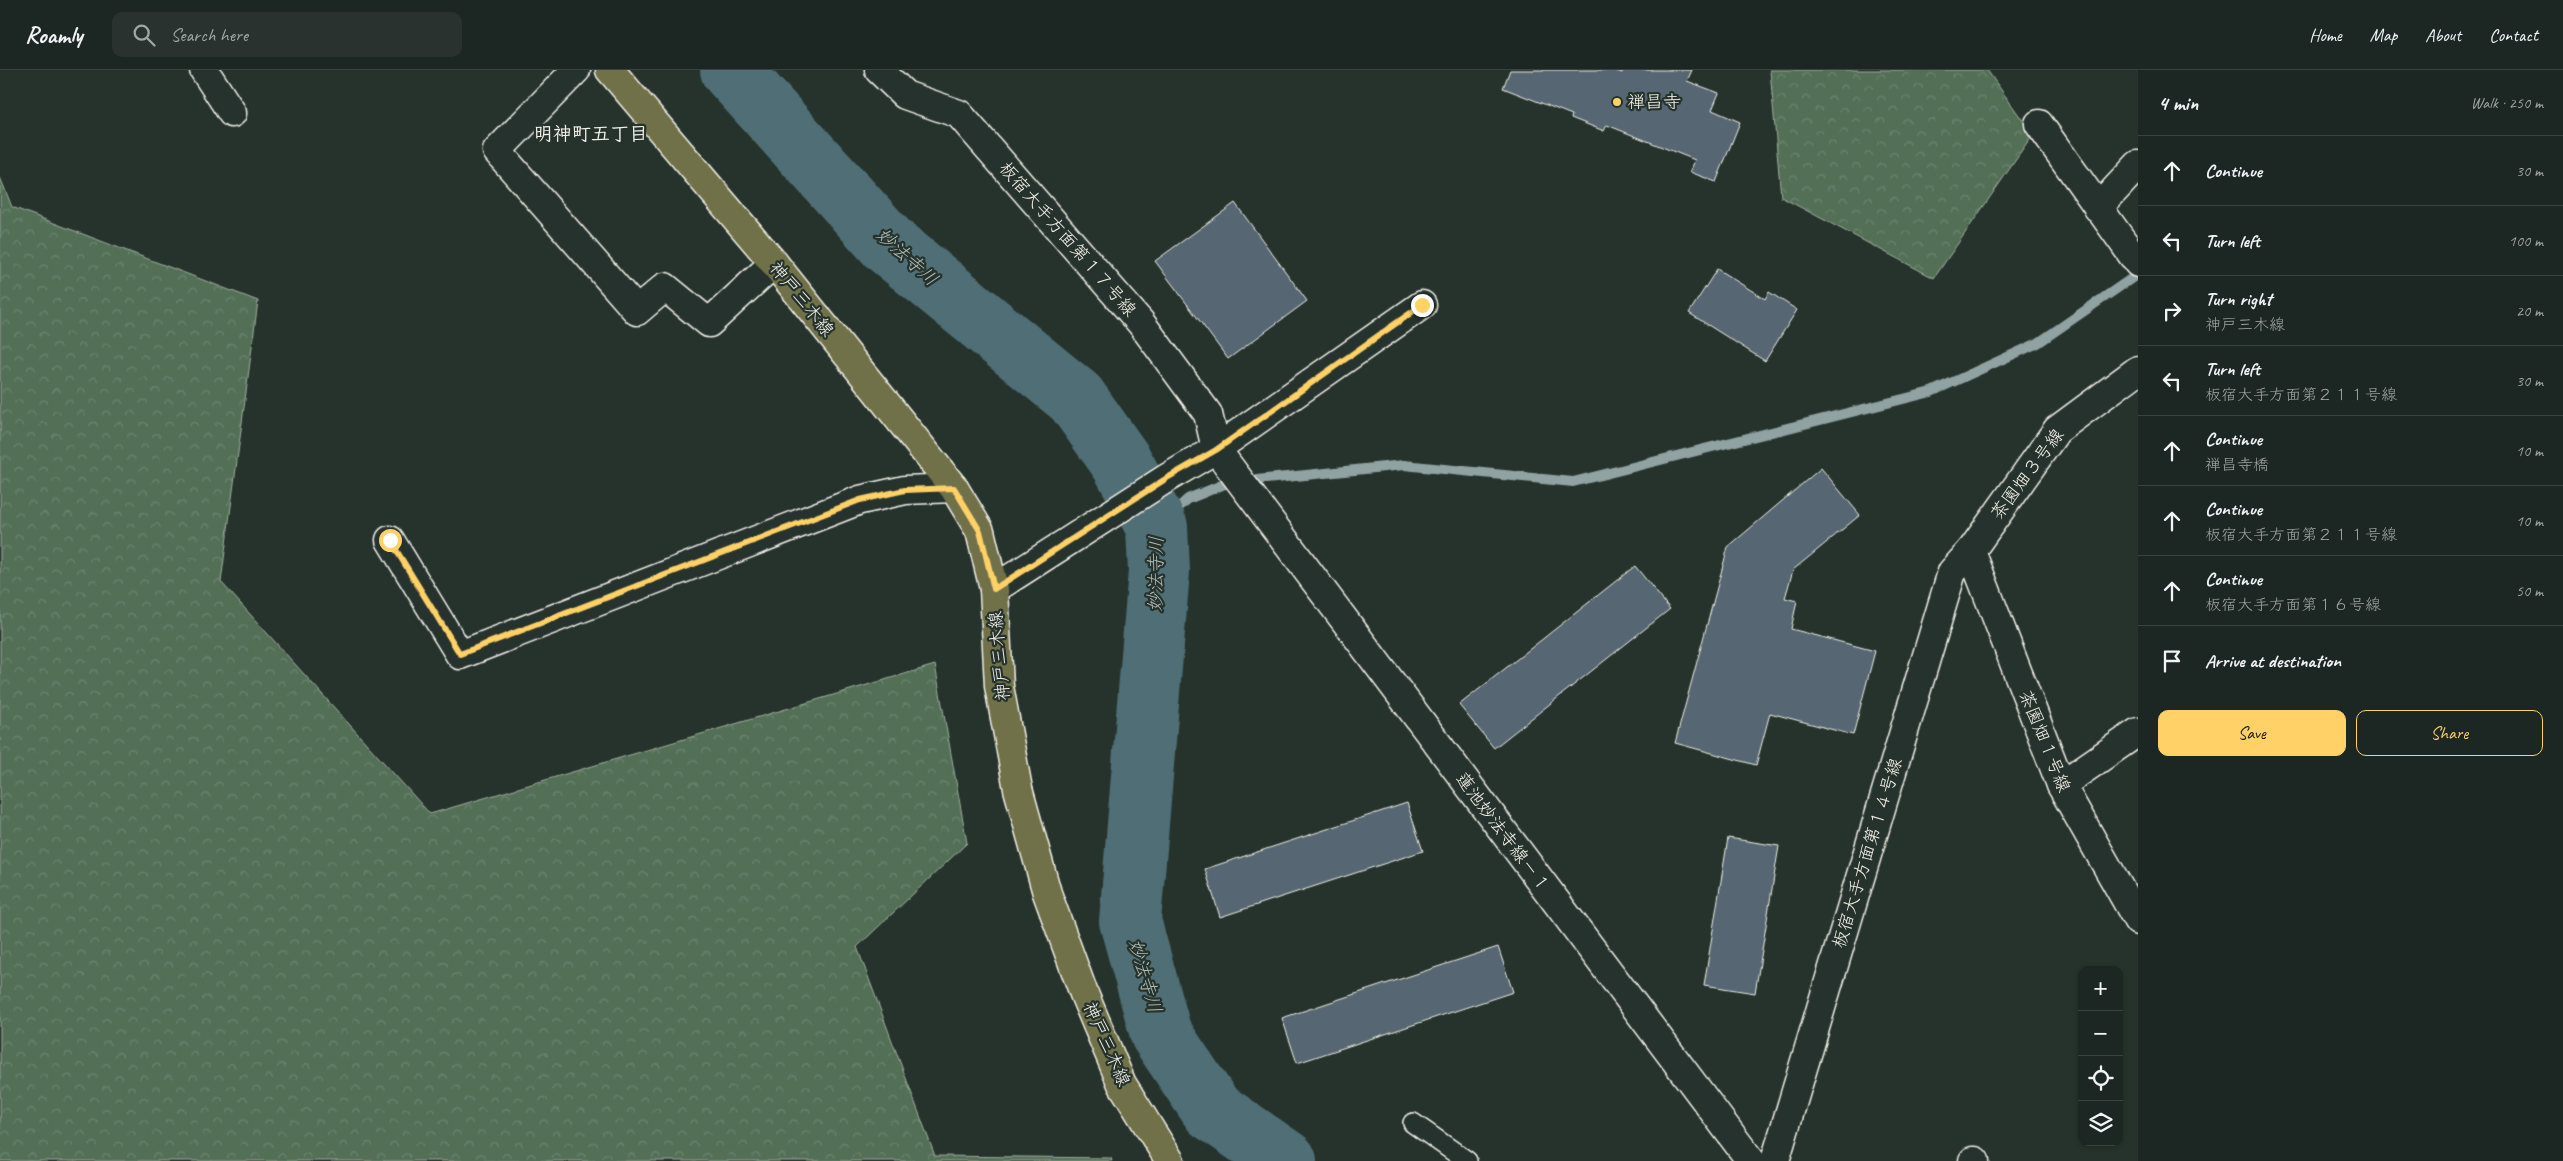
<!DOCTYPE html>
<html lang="en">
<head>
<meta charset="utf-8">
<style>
  body { margin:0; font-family:Caveat,"Klee One",sans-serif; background:#29322f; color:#f1f3f6 }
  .controls { position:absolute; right:15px; bottom:15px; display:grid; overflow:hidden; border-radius:10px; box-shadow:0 1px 4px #0004 }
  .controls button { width:45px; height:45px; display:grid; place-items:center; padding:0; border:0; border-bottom:1px solid #3a4340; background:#1c2622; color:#f1f3f6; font:25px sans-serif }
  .stop { position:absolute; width:15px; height:15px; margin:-11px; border:4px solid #ffd166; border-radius:50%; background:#fff }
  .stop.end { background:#ffd166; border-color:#fff; box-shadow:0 1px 5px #0008 }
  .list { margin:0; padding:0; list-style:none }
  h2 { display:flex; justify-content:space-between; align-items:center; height:65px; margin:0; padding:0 20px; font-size:21px }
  h2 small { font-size:16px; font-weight:400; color:#a0a5a5 }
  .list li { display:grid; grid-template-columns:32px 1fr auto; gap:15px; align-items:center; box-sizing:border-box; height:70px; padding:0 20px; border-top:1px solid #3a4340 }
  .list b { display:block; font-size:19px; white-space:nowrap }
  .list p { margin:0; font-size:16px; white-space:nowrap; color:#a0a5a5 }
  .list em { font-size:16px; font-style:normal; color:#a0a5a5 }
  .actions { display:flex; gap:10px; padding:15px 20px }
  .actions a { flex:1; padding:11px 0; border:1px solid #ffd166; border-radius:10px; text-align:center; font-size:18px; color:#ffd166 }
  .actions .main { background:#ffd166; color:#111 }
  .icon { flex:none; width:28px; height:28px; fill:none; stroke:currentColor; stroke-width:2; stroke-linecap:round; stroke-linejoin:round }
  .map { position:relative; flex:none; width:2138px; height:1091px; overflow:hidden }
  header { display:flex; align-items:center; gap:30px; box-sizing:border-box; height:70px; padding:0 25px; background:#1c2622; border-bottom:1px solid #3a4340 }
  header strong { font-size:24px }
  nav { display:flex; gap:28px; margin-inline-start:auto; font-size:18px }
  .search { width:350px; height:45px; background:#29322f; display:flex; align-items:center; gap:12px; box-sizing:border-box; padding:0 18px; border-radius:10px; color:#a0a5a5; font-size:19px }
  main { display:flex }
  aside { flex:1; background:#1c2622 }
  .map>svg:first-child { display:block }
  .forest { fill:url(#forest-crowns); stroke:#a3b0a0 }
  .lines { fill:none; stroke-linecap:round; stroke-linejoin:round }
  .stream { stroke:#91a2a3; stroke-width:10 }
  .river { stroke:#4f6e75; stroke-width:62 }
  .building { fill:#566673; stroke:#f4f1e8 }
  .service-casing { stroke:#f4f1e8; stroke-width:22 }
  .minor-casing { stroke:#f4f1e8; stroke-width:31 }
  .primary-casing { stroke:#f4f1e8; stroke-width:31 }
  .service { stroke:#26332d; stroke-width:19 }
  .minor { stroke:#26332d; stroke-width:28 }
  .primary { stroke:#70704a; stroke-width:28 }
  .route { stroke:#ffd166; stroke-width:6 }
  .poi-dot { fill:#ffd166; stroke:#26332d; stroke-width:2 }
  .labels { text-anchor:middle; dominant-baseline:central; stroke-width:4.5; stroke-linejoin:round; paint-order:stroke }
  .poi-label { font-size:18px; fill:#f4f1e8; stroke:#26332d; text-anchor:start }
  .street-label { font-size:18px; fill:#f4f1e8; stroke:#26332d }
  .neighbourhood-label { font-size:19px; font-weight:bold; fill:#f4f1e8; stroke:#26332d }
  .water-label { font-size:19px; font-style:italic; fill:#b2bdba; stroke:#26332d }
</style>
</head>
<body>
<header>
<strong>Roamly</strong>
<div class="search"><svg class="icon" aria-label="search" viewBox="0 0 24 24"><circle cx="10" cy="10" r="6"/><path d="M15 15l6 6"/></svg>Search here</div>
<nav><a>Home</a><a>Map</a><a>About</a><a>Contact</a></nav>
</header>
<main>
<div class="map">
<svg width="2138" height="1091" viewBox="0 0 2138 1091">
  <defs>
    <pattern id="forest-crowns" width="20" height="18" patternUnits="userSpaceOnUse" patternTransform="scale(1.25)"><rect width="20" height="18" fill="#527057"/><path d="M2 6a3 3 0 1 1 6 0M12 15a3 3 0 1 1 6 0" fill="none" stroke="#6c856f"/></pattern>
  </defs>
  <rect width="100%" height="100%" fill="#26332d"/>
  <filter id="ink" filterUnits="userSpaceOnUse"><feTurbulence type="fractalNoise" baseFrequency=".02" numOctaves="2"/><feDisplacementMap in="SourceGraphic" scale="10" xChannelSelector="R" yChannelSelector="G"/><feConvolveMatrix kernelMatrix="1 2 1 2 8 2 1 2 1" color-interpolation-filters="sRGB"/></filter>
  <g filter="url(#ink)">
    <g class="forest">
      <polygon points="1770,0 1987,0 2033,65 1934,208 1781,127"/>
      <polygon points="0,107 12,137 258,231 221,512 430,744 935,595 967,773 857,877 935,1086 1111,1088 1112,1091 0,1091"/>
    </g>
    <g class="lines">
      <polyline class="stream" points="1157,457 1188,429 1227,413 1404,395 1573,412 1931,322 2038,273 2138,204"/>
      <polyline class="river" points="731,0 889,175 1076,328 1122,393 1157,457 1159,501 1130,851 1161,964 1212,1040 1286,1091"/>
    </g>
    <g class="building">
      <polygon points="1510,0 1614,0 1622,3 1623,0 1692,0 1687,11 1719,23 1712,40 1740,52 1716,112 1690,102 1695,90 1607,55 1604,61 1571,48 1572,45 1503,18"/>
      <polygon points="1235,133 1307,231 1228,289 1155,191"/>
      <polygon points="1717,199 1765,229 1769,222 1797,240 1765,291 1689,243"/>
      <polygon points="1821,398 1860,445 1793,500 1785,528 1797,531 1791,559 1875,581 1853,665 1770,643 1756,695 1675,673 1728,477"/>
      <polygon points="1635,496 1670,539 1494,678 1459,635"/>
      <polygon points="1407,733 1423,781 1220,847 1205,799"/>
      <polygon points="1728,768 1779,776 1755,923 1704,915"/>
      <polygon points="1498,877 1513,922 1297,993 1282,948"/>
    </g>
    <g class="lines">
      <g class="service-casing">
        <polyline id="service" points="1413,1053 1467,1091"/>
      </g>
      <g class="minor-casing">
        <g id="minor">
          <polyline points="204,0 232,43"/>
          <polyline points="576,0 497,81 637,241 665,217 709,253 774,193"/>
          <polyline points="879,0 905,25 959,44 1141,253 1208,344 1216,379 1751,1091"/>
          <polyline points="2039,54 2138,193"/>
          <polyline points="2098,138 2138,95"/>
          <polyline points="390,470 460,585 860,430 905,420 954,418"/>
          <polyline points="1971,481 2061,715 2138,851"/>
          <polyline points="994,519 1167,408 1216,379 1422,235"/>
          <polyline points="2061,715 2138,662"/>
          <polyline points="1775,1091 1952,502 1971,481 2057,360 2138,300"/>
          <polyline points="1973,1091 1975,1091"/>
        </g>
      </g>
      <g class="primary-casing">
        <polyline id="primary" points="610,0 774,193 954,418 980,461 994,519 999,616 1018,719 1047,823 1084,924 1122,1014 1170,1091"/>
      </g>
      <use href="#service" class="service"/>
      <use href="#minor" class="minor"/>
      <use href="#primary" class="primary"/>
    </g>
  </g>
  <g class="lines" filter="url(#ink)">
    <polyline class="route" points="390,470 460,584 860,430 905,420 954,418 980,461 994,519 1167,408 1216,380 1422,235"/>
  </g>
  <circle class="poi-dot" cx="1617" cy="32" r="5"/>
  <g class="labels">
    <g class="poi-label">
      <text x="1627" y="32">禅昌寺</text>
    </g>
    <g class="street-label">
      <text transform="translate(1068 169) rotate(49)">板宿大手方面第１７号線</text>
      <text transform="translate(802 229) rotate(51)">神戸三木線</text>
      <text transform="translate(2027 404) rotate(-53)">茶園畑３号線</text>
      <text transform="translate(999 586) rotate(-95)">神戸三木線</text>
      <text transform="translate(2045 671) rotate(68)">茶園畑１号線</text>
      <text transform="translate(1503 762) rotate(53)">蓮池妙法寺線－１</text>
      <text transform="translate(1867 783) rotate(-73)">板宿大手方面第１４号線</text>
      <text transform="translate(1107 974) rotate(66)">神戸三木線</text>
    </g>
    <g class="neighbourhood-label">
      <text x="591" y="64">明神町五丁目</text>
    </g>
    <g class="water-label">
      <text transform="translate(907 187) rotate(42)">妙法寺川</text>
      <text transform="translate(1156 504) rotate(-89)">妙法寺川</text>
      <text transform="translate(1145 906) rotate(74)">妙法寺川</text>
    </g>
  </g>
</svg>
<div class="controls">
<button>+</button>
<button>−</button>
<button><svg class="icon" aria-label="locate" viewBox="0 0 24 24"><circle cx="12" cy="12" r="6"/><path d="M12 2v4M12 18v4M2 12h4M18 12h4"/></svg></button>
<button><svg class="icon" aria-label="layers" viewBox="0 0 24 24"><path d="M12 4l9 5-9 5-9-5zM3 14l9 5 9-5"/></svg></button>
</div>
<div class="stop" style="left:390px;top:470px"></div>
<div class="stop end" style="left:1422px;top:235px"></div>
</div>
<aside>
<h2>4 min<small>Walk · 250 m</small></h2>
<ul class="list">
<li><svg class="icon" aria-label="ahead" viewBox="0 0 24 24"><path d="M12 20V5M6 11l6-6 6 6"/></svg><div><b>Continue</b></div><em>30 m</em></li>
<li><svg class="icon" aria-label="left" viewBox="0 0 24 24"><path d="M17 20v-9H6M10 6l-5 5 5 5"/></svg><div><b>Turn left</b></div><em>100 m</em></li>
<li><svg class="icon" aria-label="right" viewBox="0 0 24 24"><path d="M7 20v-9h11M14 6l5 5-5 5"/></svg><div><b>Turn right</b><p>神戸三木線</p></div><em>20 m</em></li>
<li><svg class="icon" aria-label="left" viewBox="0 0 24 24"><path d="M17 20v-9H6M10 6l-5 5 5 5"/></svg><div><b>Turn left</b><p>板宿大手方面第２１１号線</p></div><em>30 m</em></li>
<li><svg class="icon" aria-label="ahead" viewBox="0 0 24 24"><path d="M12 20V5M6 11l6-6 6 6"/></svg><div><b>Continue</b><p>禅昌寺橋</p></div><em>10 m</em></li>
<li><svg class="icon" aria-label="ahead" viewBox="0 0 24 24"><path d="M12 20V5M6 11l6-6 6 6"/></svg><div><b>Continue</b><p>板宿大手方面第２１１号線</p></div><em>10 m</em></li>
<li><svg class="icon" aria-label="ahead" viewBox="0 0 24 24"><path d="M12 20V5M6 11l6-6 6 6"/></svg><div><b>Continue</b><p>板宿大手方面第１６号線</p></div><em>50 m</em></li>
<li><svg class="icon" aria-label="arrive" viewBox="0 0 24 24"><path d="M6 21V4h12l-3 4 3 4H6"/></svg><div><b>Arrive at destination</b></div></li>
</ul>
<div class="actions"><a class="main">Save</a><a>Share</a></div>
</aside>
</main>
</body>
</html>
